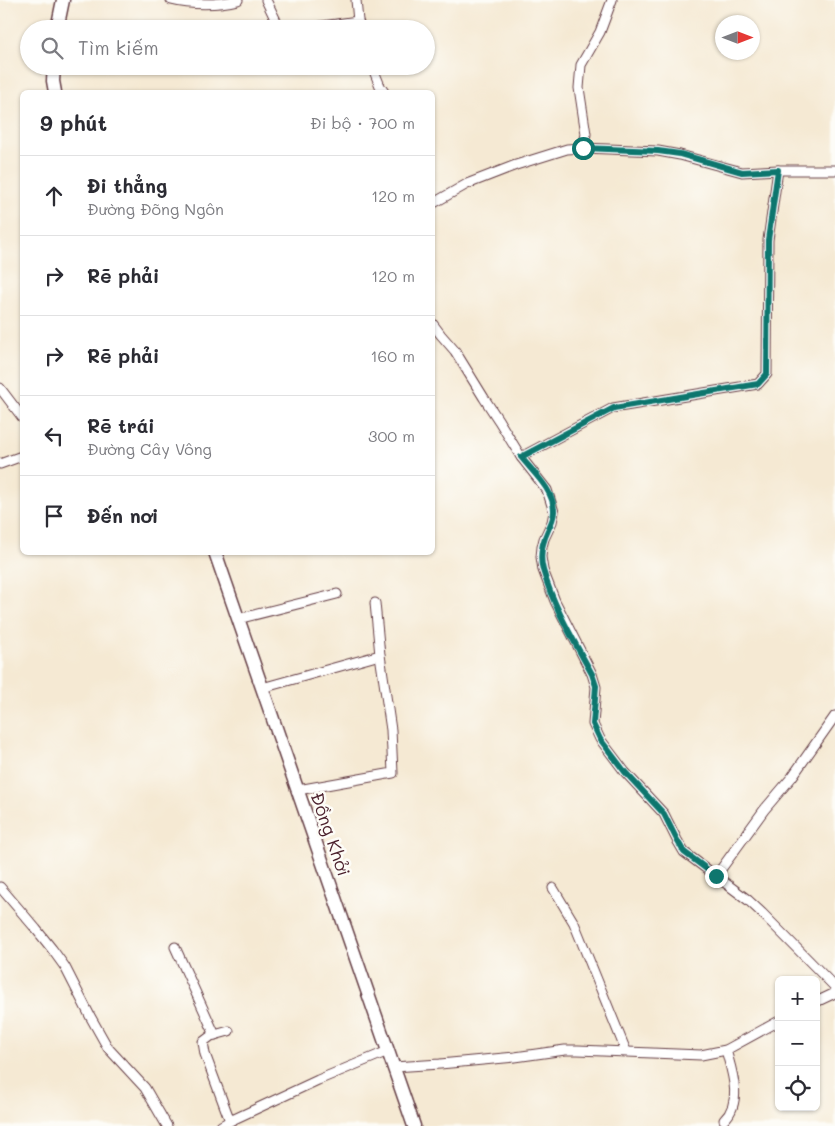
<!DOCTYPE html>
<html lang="vi">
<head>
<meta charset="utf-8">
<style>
  body { margin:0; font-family:Mali,sans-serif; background:#f7f7f7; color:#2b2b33 }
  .controls { position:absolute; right:15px; bottom:15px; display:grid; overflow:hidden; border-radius:8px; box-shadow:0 1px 4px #0004 }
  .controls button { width:45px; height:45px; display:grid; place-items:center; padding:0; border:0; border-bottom:1px solid #e1e1e2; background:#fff; color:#2b2b33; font:25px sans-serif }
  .compass { position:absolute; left:715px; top:15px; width:45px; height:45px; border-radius:50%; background:#fff; box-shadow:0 1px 4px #0004; rotate:90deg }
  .stop { position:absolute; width:15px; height:15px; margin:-11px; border:4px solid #0f766e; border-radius:50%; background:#fff }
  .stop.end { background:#0f766e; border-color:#fff; box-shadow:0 1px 5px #0008 }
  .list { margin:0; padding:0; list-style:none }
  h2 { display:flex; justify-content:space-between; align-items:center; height:65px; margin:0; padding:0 20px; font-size:21px }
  h2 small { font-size:16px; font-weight:400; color:#7c7c81 }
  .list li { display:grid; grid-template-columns:32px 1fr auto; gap:15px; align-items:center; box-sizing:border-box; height:80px; padding:0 20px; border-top:1px solid #e1e1e2 }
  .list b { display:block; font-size:19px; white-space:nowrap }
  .list p { margin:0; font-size:16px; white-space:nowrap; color:#7c7c81 }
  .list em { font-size:16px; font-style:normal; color:#7c7c81 }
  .icon { flex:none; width:28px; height:28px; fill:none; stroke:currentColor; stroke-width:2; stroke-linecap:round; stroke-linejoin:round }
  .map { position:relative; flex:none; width:835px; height:1126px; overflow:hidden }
  .search { position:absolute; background:#fff; box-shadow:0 1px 4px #0004; left:20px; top:20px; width:415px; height:55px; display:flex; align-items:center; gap:12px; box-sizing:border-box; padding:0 18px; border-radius:28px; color:#7c7c81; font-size:19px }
  .panel { position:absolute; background:#fff; box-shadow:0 1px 4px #0004; left:20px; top:90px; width:415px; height:465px; border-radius:8px }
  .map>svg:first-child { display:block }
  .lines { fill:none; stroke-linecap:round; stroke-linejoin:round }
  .street-casing { stroke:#643d44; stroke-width:11 }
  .secondary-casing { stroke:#643d44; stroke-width:15 }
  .street { stroke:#fff; stroke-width:9 }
  .secondary { stroke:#fff; stroke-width:12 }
  .route { stroke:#0f766e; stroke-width:6 }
  .labels { text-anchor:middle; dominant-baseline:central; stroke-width:5; stroke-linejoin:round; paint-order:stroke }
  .street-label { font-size:18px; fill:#4a1f2b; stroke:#fdfcf7 }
</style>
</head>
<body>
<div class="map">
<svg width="835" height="1126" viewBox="0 0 835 1126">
  <rect width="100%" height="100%" fill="#fdfcf7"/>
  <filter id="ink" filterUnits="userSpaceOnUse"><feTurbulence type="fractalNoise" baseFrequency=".02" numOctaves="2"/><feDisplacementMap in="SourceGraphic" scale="10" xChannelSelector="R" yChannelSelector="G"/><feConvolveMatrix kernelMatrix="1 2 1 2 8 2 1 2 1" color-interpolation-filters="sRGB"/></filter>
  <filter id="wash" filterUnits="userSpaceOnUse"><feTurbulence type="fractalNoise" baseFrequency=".0096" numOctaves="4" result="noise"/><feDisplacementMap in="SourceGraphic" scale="20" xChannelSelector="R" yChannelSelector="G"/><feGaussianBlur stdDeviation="1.12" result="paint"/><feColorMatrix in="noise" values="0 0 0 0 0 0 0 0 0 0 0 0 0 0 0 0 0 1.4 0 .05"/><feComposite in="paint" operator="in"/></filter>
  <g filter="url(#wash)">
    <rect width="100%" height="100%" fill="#f5e9d3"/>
  </g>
  <g filter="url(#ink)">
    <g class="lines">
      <g class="street-casing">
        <g id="street">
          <path d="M171,0C191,5 218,5 238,0"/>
          <polyline points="266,0 280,29"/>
          <polyline points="356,0 358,21 361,29"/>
          <polyline points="301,29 358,21"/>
          <polyline points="372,66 380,86 384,92"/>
          <polyline points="583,148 586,134 579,88 581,65 600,32 612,0"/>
          <polyline points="432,204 467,184 516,165 567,149 583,148 658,151 680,155 742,172 778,170 835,170"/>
          <polyline points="432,323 441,335 455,351 484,398 499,421 521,457 547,490 554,512 552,522 544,539 542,547 541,557 543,570 555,601 592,674 596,687 593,724 600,739 625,772 664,814 677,840 684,852 748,900 762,913 835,987"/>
          <polyline points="0,388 22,417"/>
          <polyline points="521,457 613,408 758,384 767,374 768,240 778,170"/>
          <polyline points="0,464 22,456"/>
          <polyline points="238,619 337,594"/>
          <polyline points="262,688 380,655"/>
          <polyline points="298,790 393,773 391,730 380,655 375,603"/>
          <polyline points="716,876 764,810 792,777 835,716"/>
          <polyline points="0,887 36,929 52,949 65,967 90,1016 108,1048 145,1088 167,1126"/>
          <polyline points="553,888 574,923 626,1051"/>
          <polyline points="175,947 215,1035"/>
          <polyline points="816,1002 835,993"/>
          <polyline points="229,1031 211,1036 203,1042 205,1054 230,1121"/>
          <polyline points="394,1067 440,1064 515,1057 565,1050 578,1050 701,1055 726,1050 779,1021"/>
          <path d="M724,1120C743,1102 732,1072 726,1050"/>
          <polyline points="221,1126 230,1121 318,1080 388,1051"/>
        </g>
      </g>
      <g class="secondary-casing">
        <g id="secondary">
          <polyline points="57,29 63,0"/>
          <polyline points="54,66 53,81 55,92"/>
          <polyline points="215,552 414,1126"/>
        </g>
      </g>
      <use href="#street" class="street"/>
      <use href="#secondary" class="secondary"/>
    </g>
  </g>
  <g class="lines" filter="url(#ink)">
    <path class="route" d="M583,148L658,151L680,154L742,172L778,170L768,240L767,374L758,384L614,408L521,457C533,472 554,490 554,511C554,518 551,524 548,530C542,543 539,556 543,570C553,606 574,641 592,674L596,686L593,724L600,739L625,772L664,814L677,840L684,852L716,876"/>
  </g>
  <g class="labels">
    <g class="street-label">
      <text transform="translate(331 834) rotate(71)">Đồng Khởi</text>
    </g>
  </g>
</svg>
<div class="controls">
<button>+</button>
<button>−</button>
<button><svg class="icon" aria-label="locate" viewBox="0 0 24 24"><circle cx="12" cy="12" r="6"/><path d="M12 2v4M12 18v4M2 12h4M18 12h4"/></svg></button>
</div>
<svg class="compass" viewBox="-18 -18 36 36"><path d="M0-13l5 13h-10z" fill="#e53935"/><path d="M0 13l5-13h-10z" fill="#7c7c81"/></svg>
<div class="stop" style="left:583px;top:148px"></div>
<div class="stop end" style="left:716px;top:876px"></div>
<div class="search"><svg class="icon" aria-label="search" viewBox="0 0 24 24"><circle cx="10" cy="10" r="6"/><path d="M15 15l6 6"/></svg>Tìm kiếm</div>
<section class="panel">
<h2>9 phút<small>Đi bộ · 700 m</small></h2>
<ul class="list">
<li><svg class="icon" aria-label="ahead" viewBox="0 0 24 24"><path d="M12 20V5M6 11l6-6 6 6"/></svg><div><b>Đi thẳng</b><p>Đường Đõng Ngôn</p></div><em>120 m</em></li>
<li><svg class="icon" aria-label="right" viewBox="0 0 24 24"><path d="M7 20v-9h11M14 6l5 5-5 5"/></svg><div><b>Rẽ phải</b></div><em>120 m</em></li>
<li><svg class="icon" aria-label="right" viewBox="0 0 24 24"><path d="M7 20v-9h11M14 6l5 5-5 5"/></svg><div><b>Rẽ phải</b></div><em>160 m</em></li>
<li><svg class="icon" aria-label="left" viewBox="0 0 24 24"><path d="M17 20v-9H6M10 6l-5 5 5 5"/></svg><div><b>Rẽ trái</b><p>Đường Cây Vông</p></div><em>300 m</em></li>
<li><svg class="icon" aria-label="arrive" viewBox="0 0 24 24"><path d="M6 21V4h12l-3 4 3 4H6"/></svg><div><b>Đến nơi</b></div></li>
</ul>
</section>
</div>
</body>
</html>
